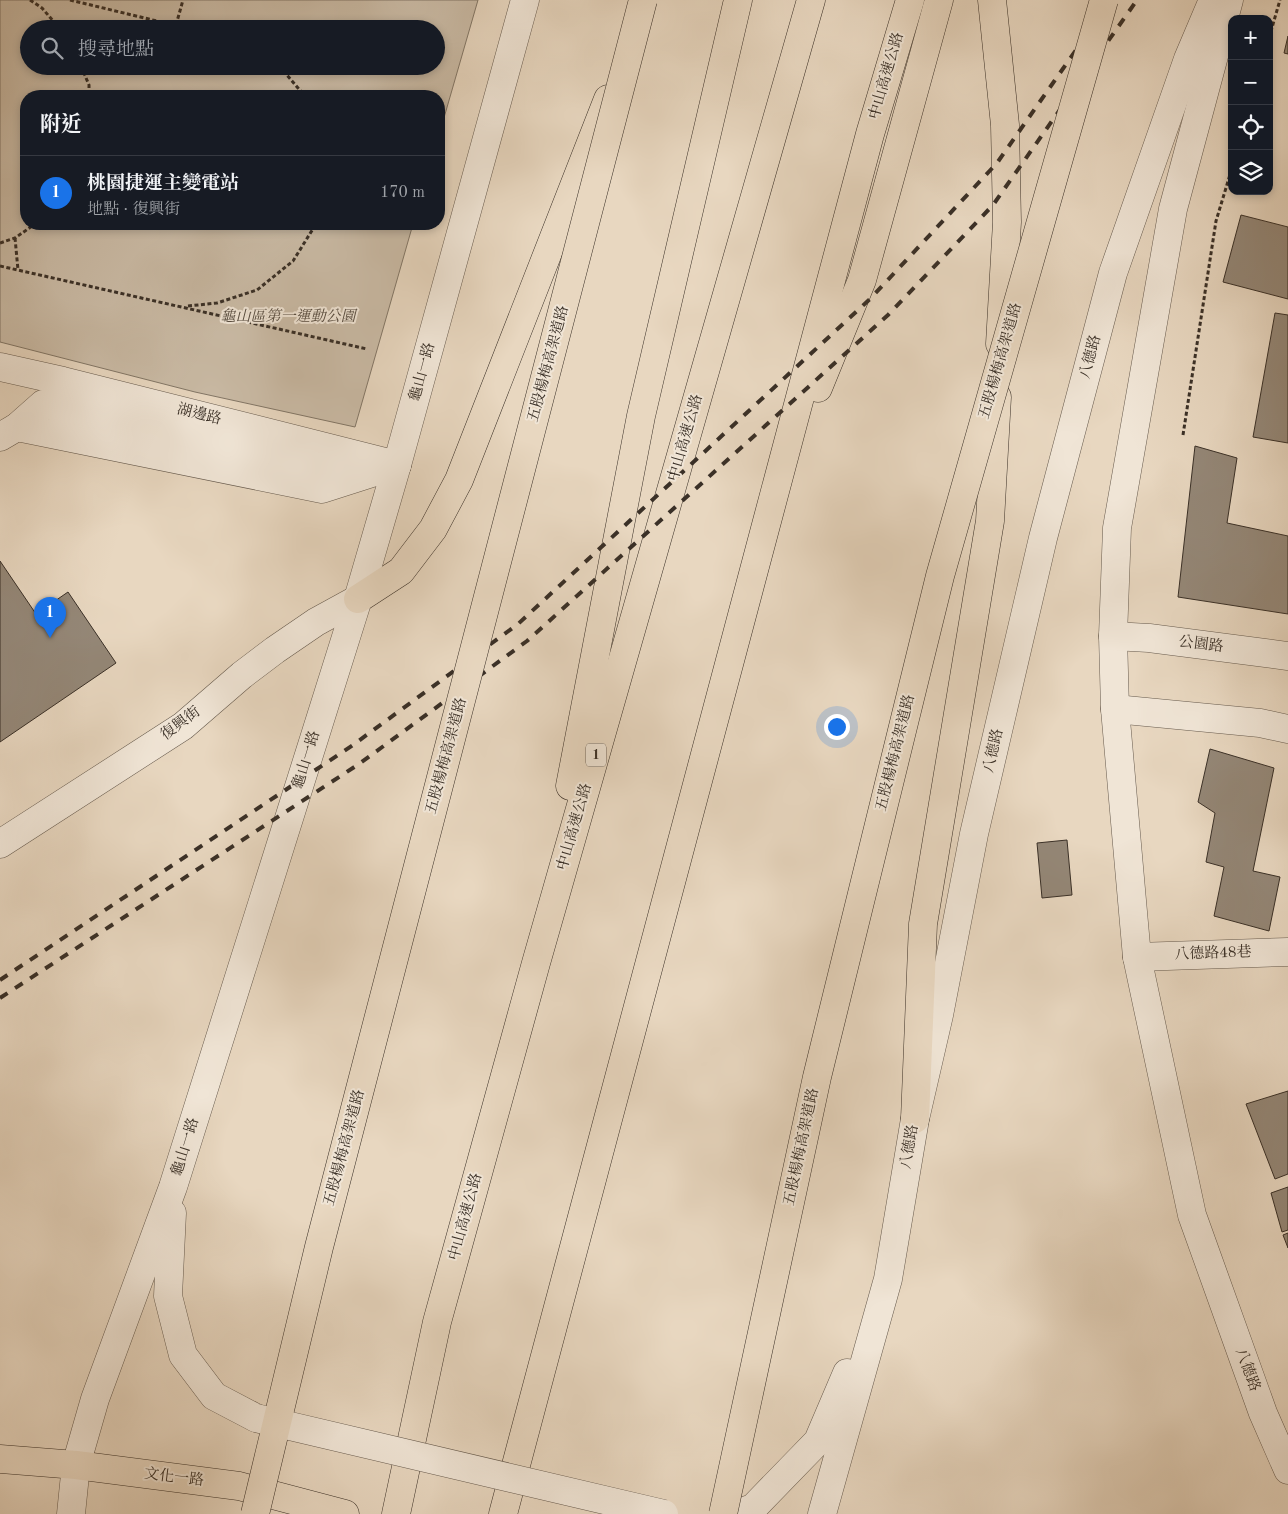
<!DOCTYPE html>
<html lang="zh-TW">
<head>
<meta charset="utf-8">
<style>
  body { margin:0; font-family:"Old Standard TT","Noto Serif TC",serif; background:#242831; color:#f1f3f6 }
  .controls { position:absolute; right:15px; top:15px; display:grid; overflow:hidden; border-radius:10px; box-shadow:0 2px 8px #0003 }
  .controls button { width:45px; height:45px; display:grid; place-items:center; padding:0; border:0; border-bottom:1px solid #363941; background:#171b24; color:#f1f3f6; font:25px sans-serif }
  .you { position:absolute; left:836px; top:726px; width:18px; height:18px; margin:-12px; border:4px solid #fff; border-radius:50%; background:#1a73e8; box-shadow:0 0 0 8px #1a73e833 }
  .badge { display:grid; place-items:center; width:32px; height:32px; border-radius:50%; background:#1a73e8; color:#fff; font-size:16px; font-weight:700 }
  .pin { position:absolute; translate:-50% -41px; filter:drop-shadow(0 1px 2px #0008) }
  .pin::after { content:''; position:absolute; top:26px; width:18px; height:15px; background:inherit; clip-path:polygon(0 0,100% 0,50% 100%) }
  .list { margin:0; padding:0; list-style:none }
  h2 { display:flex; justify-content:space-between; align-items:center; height:65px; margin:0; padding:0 20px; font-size:21px }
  h2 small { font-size:16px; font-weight:400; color:#9ea1a6 }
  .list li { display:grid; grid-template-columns:32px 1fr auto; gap:15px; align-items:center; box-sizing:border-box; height:75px; padding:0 20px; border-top:1px solid #363941 }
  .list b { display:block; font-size:19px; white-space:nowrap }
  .list p { margin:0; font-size:16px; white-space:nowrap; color:#9ea1a6 }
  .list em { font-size:16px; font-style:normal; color:#9ea1a6 }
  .icon { flex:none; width:28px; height:28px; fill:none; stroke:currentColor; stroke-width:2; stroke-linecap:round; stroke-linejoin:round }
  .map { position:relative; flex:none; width:1288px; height:1514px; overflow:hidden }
  .search { position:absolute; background:#171b24; box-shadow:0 2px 8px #0003; left:20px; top:20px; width:425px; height:55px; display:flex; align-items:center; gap:12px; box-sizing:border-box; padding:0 18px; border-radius:28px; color:#9ea1a6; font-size:19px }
  .panel { position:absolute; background:#171b24; box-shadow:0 2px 8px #0003; left:20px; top:90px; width:425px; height:140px; border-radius:20px }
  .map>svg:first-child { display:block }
  .green { fill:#cabba6; stroke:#827666; fill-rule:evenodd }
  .building { fill:#948777; stroke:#3a3027 }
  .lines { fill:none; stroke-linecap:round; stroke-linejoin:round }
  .minor-casing { stroke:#665a4d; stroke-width:29 }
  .major-casing { stroke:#3a3027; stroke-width:29 }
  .highway-casing { stroke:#3a3027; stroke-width:29 }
  .path { stroke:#3a3027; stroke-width:3; stroke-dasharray:4 2.5; stroke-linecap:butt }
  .minor { stroke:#f0e5d6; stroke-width:28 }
  .major { stroke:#e8d7c0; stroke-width:28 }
  .highway { stroke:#e8d7c0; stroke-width:28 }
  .rail { stroke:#3a3027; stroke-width:4; stroke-dasharray:9 9; stroke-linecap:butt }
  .minor-bridge-casing { stroke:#665a4d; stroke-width:29; stroke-linecap:butt }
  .highway-bridge-casing { stroke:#3a3027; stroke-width:29; stroke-linecap:butt }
  .minor-bridge { stroke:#f0e5d6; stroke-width:28 }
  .highway-bridge { stroke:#e8d7c0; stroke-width:28 }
  .labels { text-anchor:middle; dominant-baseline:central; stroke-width:4; stroke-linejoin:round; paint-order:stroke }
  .shield { fill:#f0e5d6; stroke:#71665c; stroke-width:1 }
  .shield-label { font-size:14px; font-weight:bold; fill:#3a3027 }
  .street-label { font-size:15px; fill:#3a3027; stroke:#f0e5d6 }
  .park-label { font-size:15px; font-style:italic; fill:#574c40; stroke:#f0e5d6 }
</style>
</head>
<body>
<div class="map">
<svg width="1288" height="1514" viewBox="0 0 1288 1514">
  <rect width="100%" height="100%" fill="#e8d7c0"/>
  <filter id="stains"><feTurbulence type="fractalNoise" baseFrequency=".004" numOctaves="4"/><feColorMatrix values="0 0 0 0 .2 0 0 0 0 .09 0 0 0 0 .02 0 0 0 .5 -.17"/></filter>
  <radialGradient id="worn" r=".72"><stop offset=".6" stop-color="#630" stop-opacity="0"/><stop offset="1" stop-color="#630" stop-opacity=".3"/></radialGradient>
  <path class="green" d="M0,0H478L439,135V96H26V224H413L355,427L195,392L0,342ZM29,29H436V66H29Z"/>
  <g class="building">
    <polygon points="1288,36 1288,54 1284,53"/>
    <polygon points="1241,215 1288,227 1288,299 1223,282"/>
    <polygon points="1275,313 1288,315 1288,443 1253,437"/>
    <polygon points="1195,446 1237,458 1227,523 1288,536 1288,614 1178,597"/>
    <polygon points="0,561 36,614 68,592 116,663 0,742"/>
    <polygon points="1210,749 1274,768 1253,871 1280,877 1269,931 1214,916 1224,867 1206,862 1215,813 1198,802"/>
    <polygon points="1067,840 1072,895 1042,898 1037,843"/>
    <polygon points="1288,1091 1288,1174 1275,1179 1246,1104"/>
    <polygon points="1288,1187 1288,1230 1282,1232 1271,1193"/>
    <polygon points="1288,1233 1288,1248 1283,1235"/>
  </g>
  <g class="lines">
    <g class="minor-casing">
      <g id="minor">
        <polyline points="1229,0 1173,209 1117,528 1113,636 1115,709 1137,957 1192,1215 1263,1413 1288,1470"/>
        <polyline points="0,367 63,381 397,465"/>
        <polyline points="17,427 43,404 330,470 361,467"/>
        <polyline points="0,437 17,427 322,489 397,465"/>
        <polyline points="1113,636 1149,638 1288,656"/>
        <polyline points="1115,709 1260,723 1288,729"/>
        <polyline points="0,844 183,726 242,675 275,650 316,622 358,599"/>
        <polyline points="1137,957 1288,952"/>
        <polyline points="172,1213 168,1296 183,1355 214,1396 256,1418"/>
        <polyline points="71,1514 76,1465 95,1399 173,1187 358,599 397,465 525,0"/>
        <polyline points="735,1514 753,1508 818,1441 847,1373"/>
        <polyline points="822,1514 888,1279 915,1119 939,1015 974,834 1043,538 1113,273 1188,59 1213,0"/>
      </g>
    </g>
    <g class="major-casing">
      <polyline id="major" points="0,1459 76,1465 239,1486 345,1514"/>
    </g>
    <g class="highway-casing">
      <g id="highway">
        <polyline points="992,0 1005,125 1007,222 1000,344"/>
        <polyline points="818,388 862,280 939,0"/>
        <polyline points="358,599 401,571 433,529 459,480 608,99"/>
        <polyline points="570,786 641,416 738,0"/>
        <polyline points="915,1119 923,924 990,521 997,397"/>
        <polyline points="396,1514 437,1322 536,963 811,0"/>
        <polyline points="503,1514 870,134 910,0"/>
      </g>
    </g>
    <g class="path">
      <polyline points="30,0 42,8 60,29"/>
      <polyline points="70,0 190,29"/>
      <polyline points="176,25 183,0"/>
      <polyline points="1269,38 1280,0"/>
      <polyline points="81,66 89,85 89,96"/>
      <polyline points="279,66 305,96"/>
      <polyline points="15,238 18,270"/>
      <polyline points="0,243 15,238 35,224"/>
      <polyline points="0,266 367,349"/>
      <polyline points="188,306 217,303 257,290 293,261 316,224"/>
      <polyline points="1183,435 1216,221 1232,168"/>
    </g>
    <use href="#minor" class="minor"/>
    <use href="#major" class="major"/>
    <use href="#highway" class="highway"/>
    <g class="rail">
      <polyline points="0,980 353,745 518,624 870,299 997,163 1111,0"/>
      <polyline points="0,998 359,764 527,641 888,315 993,205 1137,0"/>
    </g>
    <g class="minor-bridge-casing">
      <polyline id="minor-bridge" points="256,1418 664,1514"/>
    </g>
    <g class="highway-bridge-casing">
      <g id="highway-bridge">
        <polyline points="255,1514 319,1247 643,0"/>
        <polyline points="723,1514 817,1077 940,576 1104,0"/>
      </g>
    </g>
    <use href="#minor-bridge" class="minor-bridge"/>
    <use href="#highway-bridge" class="highway-bridge"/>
  </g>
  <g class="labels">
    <rect class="shield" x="586" y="743.5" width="20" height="23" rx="4"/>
    <g class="shield-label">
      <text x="596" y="755">1</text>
    </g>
    <g class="street-label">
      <text transform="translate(887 76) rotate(-74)">中山高速公路</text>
      <text transform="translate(1091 357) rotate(-75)">八德路</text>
      <text transform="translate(1001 361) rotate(-74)">五股楊梅高架道路</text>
      <text transform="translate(549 364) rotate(-75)">五股楊梅高架道路</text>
      <text transform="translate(423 372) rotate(-75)">龜山一路</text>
      <text transform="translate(199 415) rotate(14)">湖邊路</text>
      <text transform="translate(686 438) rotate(-74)">中山高速公路</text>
      <text transform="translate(1201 645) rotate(7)">公園路</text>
      <text transform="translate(181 724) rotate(-37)">復興街</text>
      <text transform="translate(994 751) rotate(-77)">八德路</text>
      <text transform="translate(896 753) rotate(-76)">五股楊梅高架道路</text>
      <text transform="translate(447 756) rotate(-75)">五股楊梅高架道路</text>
      <text transform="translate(307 760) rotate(-73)">龜山一路</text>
      <text transform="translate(575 827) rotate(-74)">中山高速公路</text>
      <text transform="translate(1213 954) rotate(-2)">八德路48巷</text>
      <text transform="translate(186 1147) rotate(-73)">龜山一路</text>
      <text transform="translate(802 1147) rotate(-78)">五股楊梅高架道路</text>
      <text transform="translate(910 1147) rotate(-80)">八德路</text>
      <text transform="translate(345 1148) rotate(-75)">五股楊梅高架道路</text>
      <text transform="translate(466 1217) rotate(-75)">中山高速公路</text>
      <text transform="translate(1247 1370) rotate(70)">八德路</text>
      <text transform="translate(174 1478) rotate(7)">文化一路</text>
    </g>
    <g class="park-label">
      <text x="288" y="317">龜山區第一運動公園</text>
    </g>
  </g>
  <rect width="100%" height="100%" filter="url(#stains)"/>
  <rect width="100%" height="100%" fill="url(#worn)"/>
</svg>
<div class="controls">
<button>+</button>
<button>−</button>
<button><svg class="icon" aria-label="locate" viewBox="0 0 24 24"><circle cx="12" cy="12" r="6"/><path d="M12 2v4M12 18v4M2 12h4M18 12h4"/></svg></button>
<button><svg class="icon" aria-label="layers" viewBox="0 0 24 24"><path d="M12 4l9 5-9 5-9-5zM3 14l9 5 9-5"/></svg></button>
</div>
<div class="you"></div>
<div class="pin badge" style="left:50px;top:638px">1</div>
<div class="search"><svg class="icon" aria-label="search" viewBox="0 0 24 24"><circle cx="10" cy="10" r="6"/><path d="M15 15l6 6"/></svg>搜尋地點</div>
<section class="panel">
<h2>附近<small></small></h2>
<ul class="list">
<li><span class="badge">1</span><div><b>桃園捷運主變電站</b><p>地點 · 復興街</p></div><em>170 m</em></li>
</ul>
</section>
</div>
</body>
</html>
